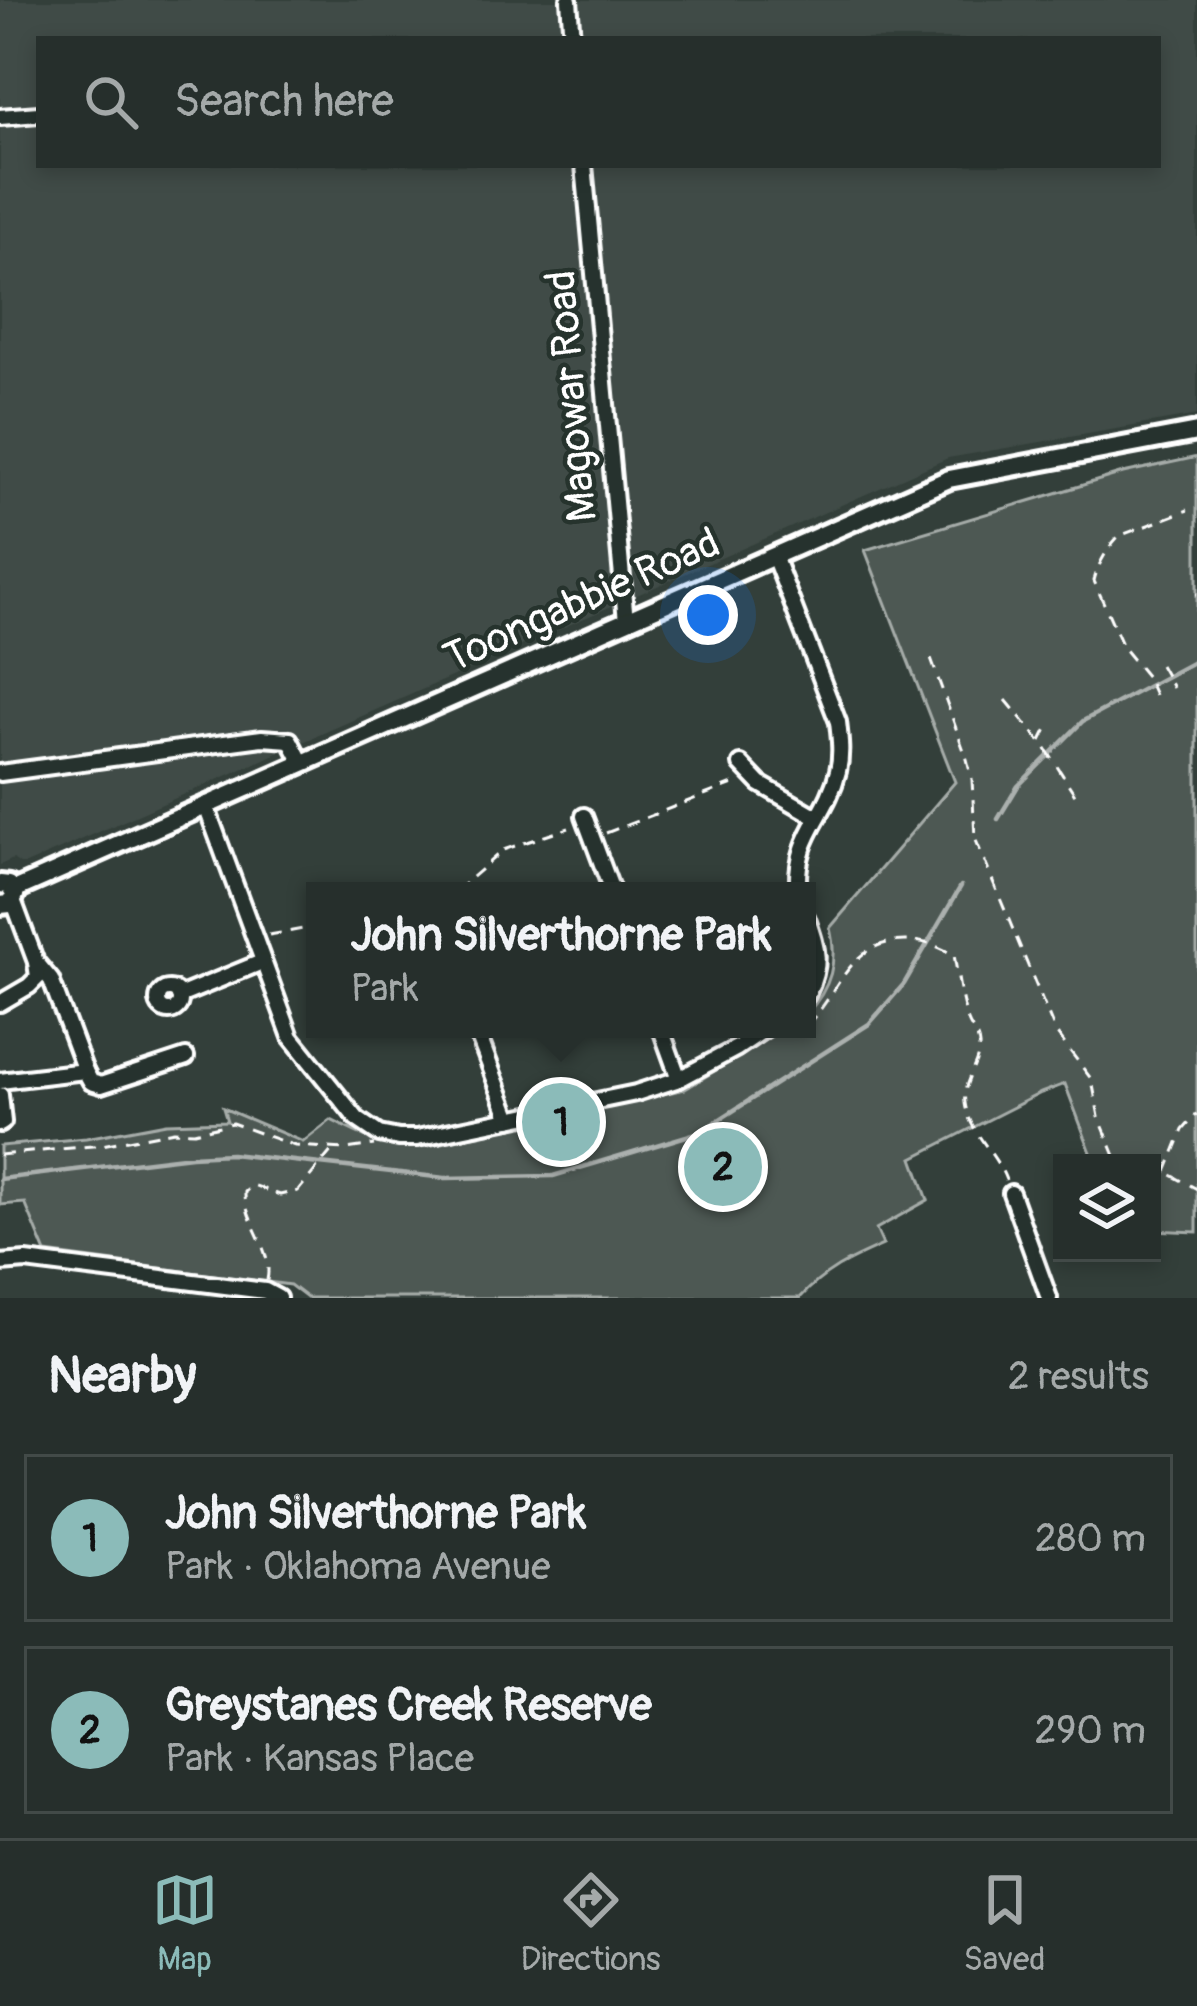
<!DOCTYPE html>
<html lang="en">
<head>
<meta charset="utf-8">
<style>
  body { margin:0; font-family:Pangolin,sans-serif; background:#323b38; color:#f1f3f6 }
  .controls { position:absolute; right:36px; bottom:36px; display:grid; overflow:hidden; border-radius:0px; box-shadow:0 6px 18px #0003 }
  .controls button { width:108px; height:108px; display:grid; place-items:center; padding:0; border:0; border-bottom:3px solid #424a48; background:#262f2c; color:#f1f3f6; font:60px sans-serif }
  .you { position:absolute; left:708px; top:615px; width:42px; height:42px; margin:-30px; border:9px solid #fff; border-radius:50%; background:#1a73e8; box-shadow:0 0 0 18px #1a73e833 }
  .badge { display:grid; place-items:center; width:78px; height:78px; border-radius:50%; background:#8bbbb9; color:#111; font-size:39px; font-weight:700 }
  .pin { position:absolute; translate:-50% -50%; border:6px solid #fff; box-shadow:0 3px 12px #0006 }
  .popup { position:absolute; left:306px; top:882px; width:510px; height:156px; box-sizing:border-box; display:grid; place-content:center; border-radius:0px; background:#262f2c; filter:drop-shadow(0 3px 9px #0005); font-size:39px; white-space:nowrap; color:#a4a9a9 }
  .popup b { font-size:45px; color:#f1f3f6 }
  .popup::after { content:''; position:absolute; left:50%; top:100%; margin-left:-24px; border:24px solid transparent; border-top-color:#262f2c }
  .list { margin:0; padding:0; list-style:none }
  h2 { display:flex; justify-content:space-between; align-items:center; height:156px; margin:0; padding:0 48px; font-size:51px }
  h2 small { font-size:39px; font-weight:400; color:#a4a9a9 }
  .list li { display:grid; grid-template-columns:78px 1fr auto; gap:36px; align-items:center; box-sizing:border-box; height:168px; margin:0 24px 24px; padding:0 24px; border:3px solid #424a48; border-radius:0px }
  .list b { display:block; font-size:45px; white-space:nowrap }
  .list p { margin:0; font-size:39px; white-space:nowrap; color:#a4a9a9 }
  .list em { font-size:39px; font-style:normal; color:#a4a9a9 }
  .icon { flex:none; width:66px; height:66px; fill:none; stroke:currentColor; stroke-width:2; stroke-linecap:round; stroke-linejoin:round }
  .map { position:relative; flex:none; width:1197px; height:1298px; overflow:hidden }
  .search { position:absolute; background:#262f2c; box-shadow:0 6px 18px #0003; left:36px; right:36px; top:36px; height:132px; display:flex; align-items:center; gap:30px; box-sizing:border-box; padding:0 42px; border-radius:0px; color:#a4a9a9; font-size:45px }
  .sheet { height:540px; background:#262f2c }
  nav { display:flex; justify-content:space-around; align-items:center; box-sizing:border-box; height:168px; border-top:3px solid #424a48; background:#262f2c; font-size:33px; color:#a4a9a9 }
  nav a { display:grid; justify-items:center; gap:6px }
  nav .on { color:#8bbbb9 }
  .map>svg:first-child { display:block }
  .built { fill:#404c47; fill-rule:evenodd }
  .green { fill:#4d5853; stroke:#a6aca9; stroke-width:3 }
  .lines { fill:none; stroke-linecap:round; stroke-linejoin:round }
  .stream { stroke:#abb0ae; stroke-width:4.5 }
  .minor-casing { stroke:#fff; stroke-width:22 }
  .major-casing { stroke:#fff; stroke-width:26 }
  .path { stroke:#fff; stroke-width:3; stroke-dasharray:12 9; stroke-linecap:butt }
  .minor { stroke:#26332d; stroke-width:14 }
  .major { stroke:#26332d; stroke-width:16 }
  .labels { text-anchor:middle; dominant-baseline:central; stroke-width:9; stroke-linejoin:round; paint-order:stroke }
  .street-label { font-size:42px; fill:#fff; stroke:#26332d }
</style>
</head>
<body>
<div class="map">
<svg width="1197" height="1298" viewBox="0 0 1197 1298">
  <rect width="100%" height="100%" fill="#333f3a"/>
  <filter id="ink" filterUnits="userSpaceOnUse"><feTurbulence type="fractalNoise" baseFrequency=".00833" numOctaves="2"/><feDisplacementMap in="SourceGraphic" scale="24" xChannelSelector="R" yChannelSelector="G"/><feConvolveMatrix kernelMatrix="1 2 1 2 8 2 1 2 1" color-interpolation-filters="sRGB"/></filter>
  <g filter="url(#ink)">
    <path class="built" d="M0,0H1197V415L948,458L26,864H20L13,859L0,865ZM39,39H1158V165H39Z"/>
    <path class="green" d="M1197,457V1232L1152,1230V1163H1095L1065,1084L1041,1093L913,1158L928,1200L876,1229L883,1245C849,1260 826,1270 800,1298H307L290,1285L46,1253L25,1203L0,1205V1146L86,1138L166,1123L227,1121L223,1108L303,1142L331,1120C364,1137 390,1151 428,1146L685,1089L783,1029H807V1013C831,988 838,961 830,928L955,782L865,550L1123,473Z"/>
    <g class="lines">
      <g class="stream">
        <polyline points="998,819 1018,786 1083,721 1197,660"/>
        <polyline points="0,1179 191,1156 231,1154 445,1178 553,1176 700,1132 869,1024 904,984 961,886"/>
      </g>
      <g class="minor-casing">
        <g id="minor">
          <polyline points="569,0 572,39"/>
          <polyline points="0,117 39,114"/>
          <polyline points="584,165 626,621"/>
          <path d="M774,556L838,722C840,739 842,755 838,771C826,820 795,832 798,891"/>
          <polyline points="741,764 760,784 817,817"/>
          <polyline points="0,773 262,738 290,740 302,763"/>
          <polyline points="206,806 291,1037 357,1119 379,1134 399,1138 417,1138 636,1093 679,1079 737,1048 765,1029"/>
          <polyline points="584,816 612,891"/>
          <path d="M807,919C818,951 822,964 807,995"/>
          <polyline points="36,962 51,980 85,1071 91,1082 101,1085 186,1057"/>
          <circle cx="169" cy="1000" r="11"/>
          <polyline points="179,996 262,962"/>
          <polyline points="0,1003 29,986 38,977 36,962 13,900"/>
          <polyline points="476,1029 510,1119"/>
          <polyline points="661,1029 679,1079"/>
          <polyline points="0,1081 85,1071"/>
          <polyline points="0,1095 3,1122 0,1124"/>
          <polyline points="1011,1193 1049,1298"/>
          <polyline points="0,1263 26,1261 265,1291 278,1298"/>
        </g>
      </g>
      <g class="major-casing">
        <g id="major">
          <polyline points="0,884 9,885 15,895 10,904 0,905"/>
          <polyline points="14,890 949,479 1197,432"/>
        </g>
      </g>
      <g class="path">
        <polyline points="1196,594 1197,594"/>
        <polyline points="931,659 967,759 972,779 975,838 1055,1031 1092,1080 1099,1117 1118,1163"/>
        <polyline points="1160,665 1173,688"/>
        <path d="M1155,695L1147,677L1124,649L1094,581C1097,566 1108,547 1119,536L1188,510"/>
        <polyline points="1006,700 1044,746 1076,796"/>
        <polyline points="1041,741 1049,725"/>
        <polyline points="606,833 733,784"/>
        <polyline points="456,891 503,850 569,828"/>
        <polyline points="269,935 315,927"/>
        <path d="M807,1025C842,990 848,940 907,941C926,941 938,946 954,955C958,977 961,1001 968,1021C971,1030 980,1037 979,1048C978,1067 962,1082 965,1103C969,1132 996,1153 1006,1180"/>
        <polyline points="779,1030 794,1035 802,1029"/>
        <polyline points="0,1155 102,1145 174,1131 194,1132 232,1123 295,1146 346,1149 374,1145"/>
        <polyline points="1166,1172 1183,1130 1197,1114"/>
        <polyline points="1152,1177 1166,1172 1197,1189"/>
        <path d="M267,1280C274,1250 244,1223 245,1192L253,1185L280,1195L298,1191L333,1149"/>
      </g>
      <use href="#minor" class="minor"/>
      <use href="#major" class="major"/>
    </g>
  </g>
  <g class="labels">
    <g class="street-label">
      <text transform="translate(572 396) rotate(-95)">Magowar Road</text>
      <text transform="translate(582 601) rotate(-24)">Toongabbie Road</text>
    </g>
  </g>
</svg>
<div class="controls">
<button><svg class="icon" aria-label="layers" viewBox="0 0 24 24"><path d="M12 4l9 5-9 5-9-5zM3 14l9 5 9-5"/></svg></button>
</div>
<div class="you"></div>
<div class="pin badge" style="left:561px;top:1122px">1</div>
<div class="popup"><b>John Silverthorne Park</b>Park</div>
<div class="pin badge" style="left:723px;top:1167px">2</div>
<div class="search"><svg class="icon" aria-label="search" viewBox="0 0 24 24"><circle cx="10" cy="10" r="6"/><path d="M15 15l6 6"/></svg>Search here</div>
</div>
<section class="sheet">
<h2>Nearby<small>2 results</small></h2>
<ul class="list">
<li><span class="badge">1</span><div><b>John Silverthorne Park</b><p>Park · Oklahoma Avenue</p></div><em>280 m</em></li>
<li><span class="badge">2</span><div><b>Greystanes Creek Reserve</b><p>Park · Kansas Place</p></div><em>290 m</em></li>
</ul>
</section>
<nav>
<a class="on"><svg class="icon" aria-label="map" viewBox="0 0 24 24"><path d="M3 6l6-2 6 2 6-2v14l-6 2-6-2-6 2zM9 4v14M15 6v14"/></svg>Map</a>
<a><svg class="icon" aria-label="directions" viewBox="0 0 24 24"><path d="M12 3l9 9-9 9-9-9zM9 14v-3h6M13 9l2 2-2 2"/></svg>Directions</a>
<a><svg class="icon" aria-label="saved" viewBox="0 0 24 24"><path d="M7 4h10v16l-5-4-5 4z"/></svg>Saved</a>
</nav>
</body>
</html>
